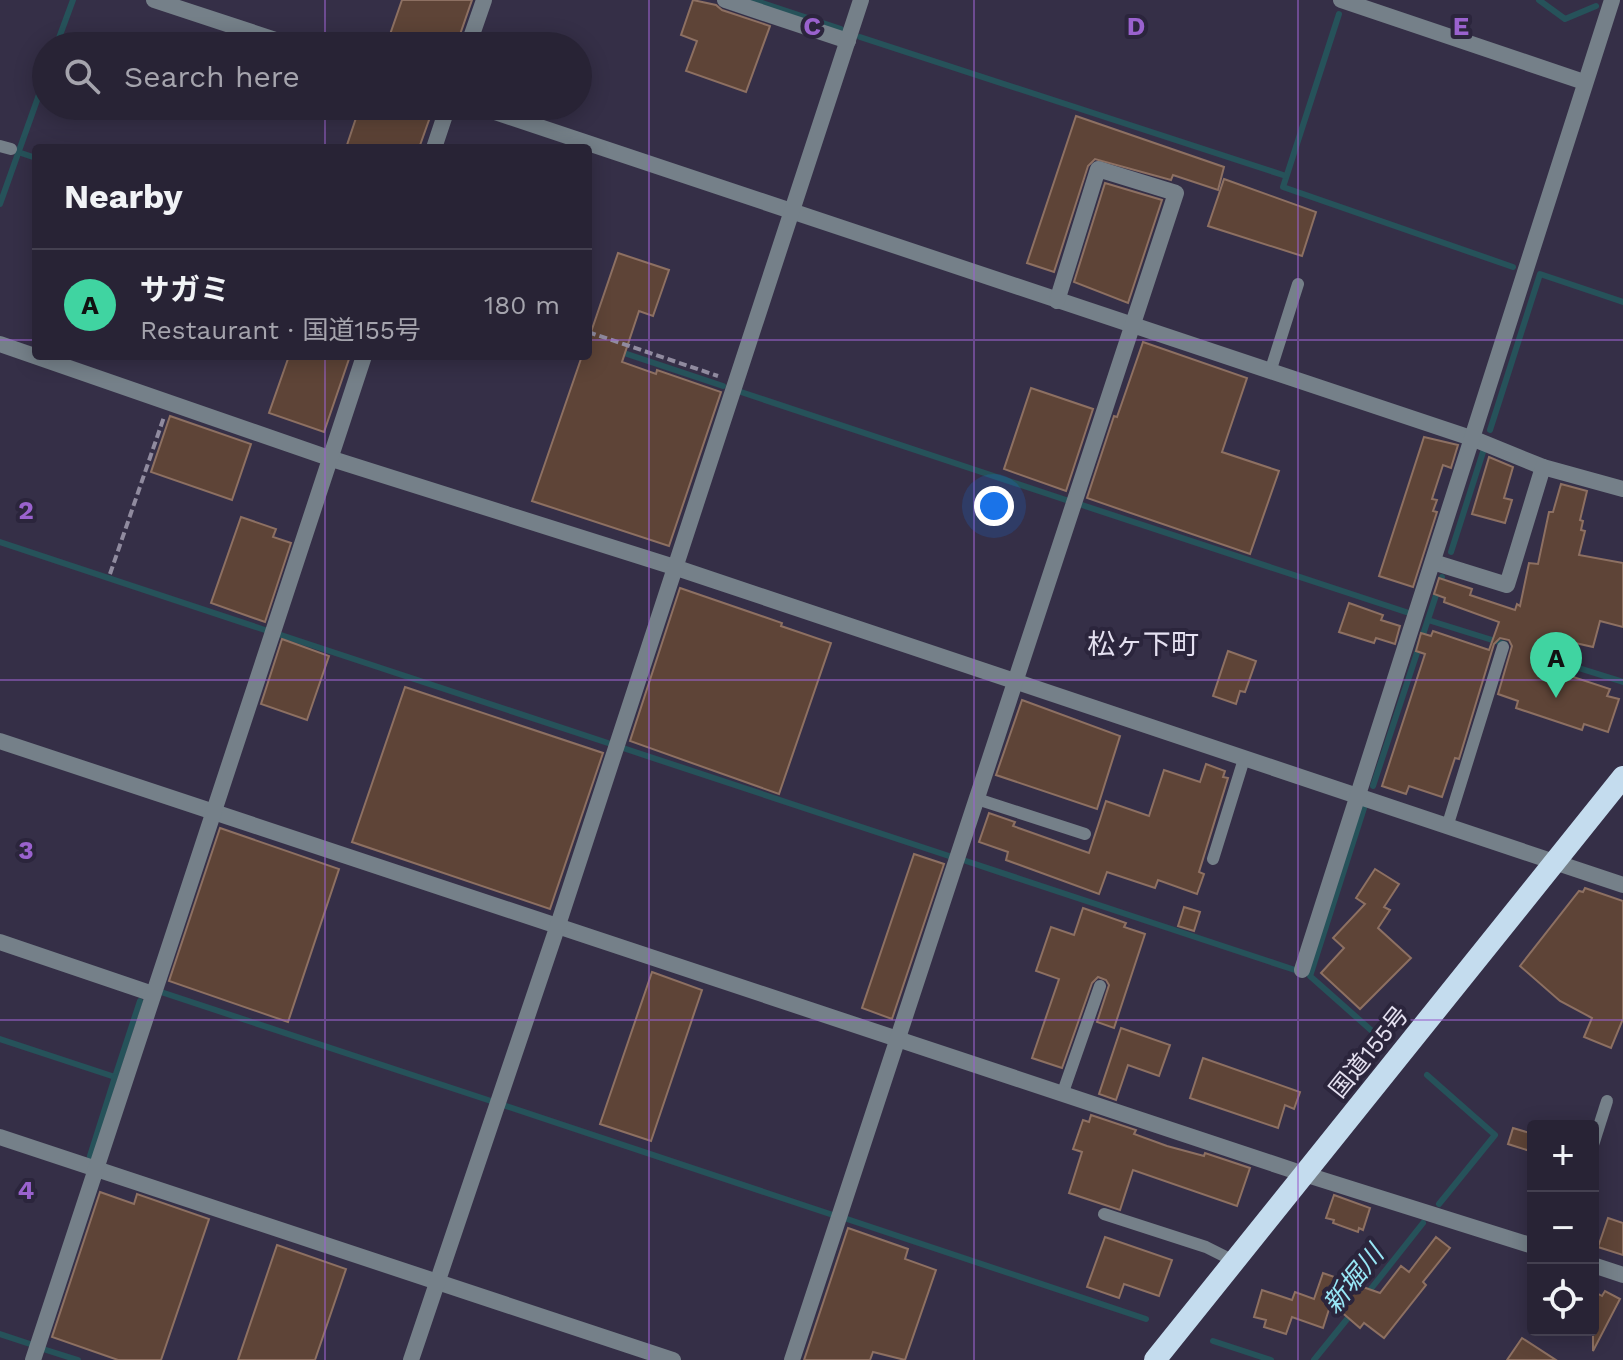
<!DOCTYPE html>
<html lang="en">
<head>
<meta charset="utf-8">
<style>
  body { margin:0; font-family:"Work Sans","Noto Sans JP",sans-serif; background:#342f41; color:#f1f3f6 }
  .controls { position:absolute; right:24px; bottom:24px; display:grid; overflow:hidden; border-radius:8px; box-shadow:0 4px 20px #0003 }
  .controls button { width:72px; height:72px; display:grid; place-items:center; padding:0; border:0; border-bottom:2px solid #444050; background:#282335; color:#f1f3f6; font:40px sans-serif }
  .you { position:absolute; left:994px; top:506px; width:28px; height:28px; margin:-20px; border:6px solid #fff; border-radius:50%; background:#1a73e8; box-shadow:0 0 0 12px #1a73e833 }
  .badge { display:grid; place-items:center; width:52px; height:52px; border-radius:50%; background:#40d4a1; color:#111; font-size:26px; font-weight:700 }
  .pin { position:absolute; translate:-50% -66px; filter:drop-shadow(0 2px 4px #0008) }
  .pin::after { content:''; position:absolute; top:42px; width:28px; height:24px; background:inherit; clip-path:polygon(0 0,100% 0,50% 100%) }
  .list { margin:0; padding:0; list-style:none }
  h2 { display:flex; justify-content:space-between; align-items:center; height:104px; margin:0; padding:0 32px; font-size:34px }
  h2 small { font-size:26px; font-weight:400; color:#a5a4ad }
  .list li { display:grid; grid-template-columns:52px 1fr auto; gap:24px; align-items:center; box-sizing:border-box; height:112px; padding:0 32px; border-top:2px solid #444050 }
  .list b { display:block; font-size:30px; white-space:nowrap }
  .list p { margin:0; font-size:26px; white-space:nowrap; color:#a5a4ad }
  .list em { font-size:26px; font-style:normal; color:#a5a4ad }
  .icon { flex:none; width:44px; height:44px; fill:none; stroke:currentColor; stroke-width:2; stroke-linecap:round; stroke-linejoin:round }
  .map { position:relative; flex:none; width:1623px; height:1360px; overflow:hidden }
  .search { position:absolute; background:#282335; box-shadow:0 4px 20px #0003; left:32px; top:32px; width:560px; height:88px; display:flex; align-items:center; gap:20px; box-sizing:border-box; padding:0 28px; border-radius:44px; color:#a5a4ad; font-size:30px }
  .panel { position:absolute; background:#282335; box-shadow:0 4px 20px #0003; left:32px; top:144px; width:560px; height:216px; border-radius:8px }
  .map>svg:first-child { display:block }
  .lines { fill:none; stroke-linecap:round; stroke-linejoin:round }
  .stream { stroke:#26525a; stroke-width:6 }
  .building { fill:#5e4437; stroke:#8d7062; stroke-width:2 }
  .path { stroke:#908b9f; stroke-width:4; stroke-dasharray:8 4; stroke-linecap:butt }
  .service { stroke:#758089; stroke-width:12 }
  .minor { stroke:#758089; stroke-width:16 }
  .trunk { stroke:#c4dcee; stroke-width:22 }
  .grid { fill:none; stroke:#9a62ce; stroke-width:2; stroke-opacity:0.55 }
  .labels { text-anchor:middle; dominant-baseline:central; stroke-width:8; stroke-linejoin:round; paint-order:stroke }
  .street-label { font-size:24px; fill:#e4e0f0; stroke:#2b253c }
  .water-label { font-size:26px; font-style:italic; fill:#98e7f6; stroke:#2b253c }
  .quarter-label { font-size:28px; fill:#e4e0f0; stroke:#2b253c }
  .grid-label { font-size:26px; text-anchor:middle; font-weight:bold; fill:#9a62ce; stroke:#2b253c; stroke-width:8; stroke-linejoin:round; paint-order:stroke }
</style>
</head>
<body>
<div class="map">
<svg width="1623" height="1360" viewBox="0 0 1623 1360">
  <rect width="100%" height="100%" fill="#352f47"/>
  <g class="lines">
    <g class="stream">
      <polyline points="753,0 841,29"/>
      <polyline points="1539,0 1565,19 1596,6"/>
      <polyline points="1339,14 1283,187 1513,267"/>
      <polyline points="860,37 1286,176"/>
      <polyline points="56,46 73,0"/>
      <polyline points="18,152 36,158"/>
      <polyline points="0,204 46,75"/>
      <polyline points="618,351 723,386"/>
      <polyline points="741,392 1069,501"/>
      <polyline points="1490,430 1540,274 1623,302"/>
      <polyline points="1082,505 1412,614"/>
      <polyline points="0,542 265,630"/>
      <polyline points="1451,552 1483,452"/>
      <polyline points="1428,620 1505,644"/>
      <polyline points="281,635 611,744"/>
      <polyline points="1550,659 1623,682"/>
      <polyline points="623,748 952,857"/>
      <polyline points="1373,786 1442,577"/>
      <polyline points="1364,808 1310,976 1372,1031"/>
      <polyline points="966,861 1295,970"/>
      <polyline points="161,992 491,1101"/>
      <polyline points="0,1039 115,1077 140,1001"/>
      <polyline points="1427,1075 1495,1135 1439,1204"/>
      <polyline points="503,1105 833,1215"/>
      <polyline points="90,1156 115,1077"/>
      <polyline points="847,1219 1146,1319"/>
      <polyline points="1366,1295 1423,1223"/>
      <polyline points="0,1334 30,1344"/>
      <polyline points="1213,1341 1271,1360"/>
      <polyline points="43,1349 78,1360"/>
      <polyline points="1314,1360 1352,1313"/>
    </g>
  </g>
  <g class="building">
    <polygon points="402,0 472,0 456,46 386,46"/>
    <polygon points="693,0 716,5 722,10 770,26 746,92 686,71 697,41 681,35"/>
    <polygon points="360,106 434,106 419,148 346,148"/>
    <polygon points="1076,116 1224,167 1218,190 1173,175 1171,180 1095,159 1088,166 1054,272 1027,263"/>
    <polygon points="1224,179 1316,212 1302,256 1208,226"/>
    <polygon points="1105,183 1162,200 1128,303 1074,282"/>
    <polygon points="618,253 669,270 653,316 639,311 622,362 656,374 657,370 721,392 669,546 532,501 582,356 588,356 588,341"/>
    <polygon points="1143,342 1247,378 1222,452 1279,471 1250,554 1087,498 1114,416 1117,417"/>
    <polygon points="289,356 350,356 324,432 269,413"/>
    <polygon points="1031,388 1093,409 1066,491 1004,469"/>
    <polygon points="170,416 251,444 232,500 151,472"/>
    <polygon points="1424,437 1458,445 1451,468 1443,465 1432,499 1437,500 1433,511 1437,512 1413,587 1379,576"/>
    <polygon points="1489,457 1513,467 1504,498 1512,500 1505,523 1472,514"/>
    <polygon points="1561,484 1587,491 1580,520 1583,521 1581,530 1585,531 1579,555 1623,563 1623,627 1600,621 1593,647 1562,640 1552,670 1610,689 1607,696 1619,699 1608,732 1584,724 1582,730 1516,708 1518,701 1498,694 1512,646 1509,640 1500,638 1494,644 1459,759 1455,758 1442,797 1409,786 1406,794 1382,786 1425,654 1416,651 1421,633 1431,636 1433,631 1489,650 1499,622 1444,602 1445,598 1434,594 1439,578 1472,589 1470,595 1515,610 1517,604 1520,606 1529,563 1538,564 1549,512 1553,512"/>
    <polygon points="241,517 276,529 273,537 291,543 265,622 211,603"/>
    <polygon points="680,588 782,623 781,626 831,643 779,794 630,741"/>
    <polygon points="1349,603 1383,615 1381,620 1400,626 1395,644 1376,638 1374,643 1339,632"/>
    <polygon points="282,639 329,656 307,720 261,704"/>
    <polygon points="1228,651 1256,661 1245,692 1240,691 1236,704 1213,696"/>
    <polygon points="405,687 603,753 550,909 352,842"/>
    <polygon points="1022,700 1120,736 1097,809 996,775"/>
    <polygon points="1206,764 1225,771 1223,777 1228,778 1199,872 1204,874 1197,894 1158,880 1155,888 1107,872 1099,894 1006,860 1008,852 979,842 989,813 1015,822 1013,826 1089,853 1106,801 1149,816 1164,770 1200,782"/>
    <polygon points="220,828 339,869 288,1022 169,981"/>
    <polygon points="914,854 944,864 892,1019 862,1008"/>
    <polygon points="1375,869 1399,884 1384,907 1390,910 1378,928 1411,958 1360,1009 1321,973 1344,948 1333,938 1365,904 1356,898"/>
    <polygon points="1585,888 1623,901 1623,1019 1611,1048 1584,1037 1592,1018 1560,1001 1520,966 1579,891 1583,892"/>
    <polygon points="1184,907 1200,912 1194,931 1178,926"/>
    <polygon points="1083,908 1126,923 1124,927 1145,934 1114,1028 1097,1022 1109,985 1106,980 1098,977 1092,983 1062,1068 1032,1058 1059,979 1036,971 1051,927 1074,935"/>
    <polygon points="652,972 702,990 651,1141 600,1124"/>
    <polygon points="1121,1028 1170,1045 1159,1076 1128,1065 1116,1100 1099,1094"/>
    <polygon points="1203,1058 1300,1092 1294,1109 1285,1105 1278,1128 1190,1098"/>
    <polygon points="1091,1115 1136,1130 1134,1134 1167,1146 1204,1156 1205,1153 1250,1168 1237,1206 1133,1170 1120,1210 1069,1193 1082,1152 1073,1149 1083,1120 1089,1122"/>
    <polygon points="1513,1128 1533,1134 1533,1152 1508,1144"/>
    <polygon points="100,1192 134,1204 137,1194 209,1219 161,1360 118,1360 52,1337"/>
    <polygon points="1334,1195 1370,1208 1363,1230 1359,1228 1358,1232 1333,1223 1334,1220 1326,1218"/>
    <polygon points="1608,1218 1623,1223 1623,1255 1598,1247"/>
    <polygon points="848,1228 908,1249 905,1259 936,1270 905,1360 873,1352 870,1360 804,1360"/>
    <polygon points="1105,1237 1172,1260 1159,1296 1124,1284 1119,1298 1087,1287"/>
    <polygon points="1436,1237 1450,1248 1423,1282 1426,1285 1384,1338 1364,1323 1360,1328 1331,1303 1323,1328 1292,1317 1286,1334 1264,1327 1266,1320 1254,1317 1262,1290 1292,1300 1295,1292 1314,1299 1323,1273 1380,1293 1401,1266 1409,1272"/>
    <polygon points="277,1245 346,1269 315,1360 238,1360"/>
    <polygon points="1593,1291 1602,1296 1605,1291 1620,1299 1593,1351"/>
    <polygon points="1522,1338 1556,1360 1507,1360"/>
  </g>
  <g class="lines">
    <g class="path">
      <polyline points="588,332 718,376"/>
      <polyline points="110,574 164,417"/>
    </g>
    <g class="service">
      <polyline points="0,146 11,149"/>
      <polyline points="1270,372 1298,284"/>
      <polyline points="977,799 1085,834"/>
      <polyline points="1447,827 1503,647"/>
      <polyline points="1213,859 1244,759"/>
      <polyline points="1063,1092 1100,986"/>
      <polyline points="1593,1145 1607,1101"/>
      <polyline points="1104,1214 1206,1247 1234,1261"/>
    </g>
    <g class="minor">
      <polyline points="154,0 294,46"/>
      <polyline points="725,0 848,41"/>
      <polyline points="1341,0 1584,82"/>
      <polyline points="468,46 484,0"/>
      <polyline points="477,106 1474,439 1543,467 1623,489"/>
      <polyline points="434,148 448,106"/>
      <polyline points="0,344 329,458 674,567 1623,885"/>
      <polyline points="1433,562 1507,585 1543,467"/>
      <polyline points="0,741 1304,1174 1533,1246"/>
      <polyline points="0,942 153,994"/>
      <polyline points="1302,970 1612,0"/>
      <polyline points="0,1137 673,1360"/>
      <polyline points="1593,1265 1623,1275"/>
      <polyline points="33,1360 364,356"/>
      <polyline points="411,1360 558,925 861,0"/>
      <polyline points="792,1360 1176,193 1098,169 1057,301"/>
    </g>
    <polyline class="trunk" points="1155,1360 1623,777"/>
  </g>
  <path class="grid" d="M325,0V46M649,0V1360M974,0V1360M1298,0V1360M325,106V148M0,340H36M588,340H1623M325,356V1360M0,680H1623M0,1020H1623"/>
  <g class="labels">
    <g class="street-label">
      <text transform="translate(1369 1052) rotate(-51)">国道155号</text>
    </g>
    <g class="water-label">
      <text transform="translate(1353 1279) rotate(-51)">新堀川</text>
    </g>
    <g class="quarter-label">
      <text x="1143" y="644">松ヶ下町</text>
    </g>
  </g>
  <g class="grid-label">
    <text x="812" y="35">C</text>
    <text x="1136" y="35">D</text>
    <text x="1461" y="35">E</text>
    <text x="26" y="519">2</text>
    <text x="26" y="859">3</text>
    <text x="26" y="1199">4</text>
  </g>
</svg>
<div class="controls">
<button>+</button>
<button>−</button>
<button><svg class="icon" aria-label="locate" viewBox="0 0 24 24"><circle cx="12" cy="12" r="6"/><path d="M12 2v4M12 18v4M2 12h4M18 12h4"/></svg></button>
</div>
<div class="you"></div>
<div class="pin badge" style="left:1556px;top:698px">A</div>
<div class="search"><svg class="icon" aria-label="search" viewBox="0 0 24 24"><circle cx="10" cy="10" r="6"/><path d="M15 15l6 6"/></svg>Search here</div>
<section class="panel">
<h2>Nearby<small></small></h2>
<ul class="list">
<li><span class="badge">A</span><div><b>サガミ</b><p>Restaurant · 国道155号</p></div><em>180 m</em></li>
</ul>
</section>
</div>
</body>
</html>
